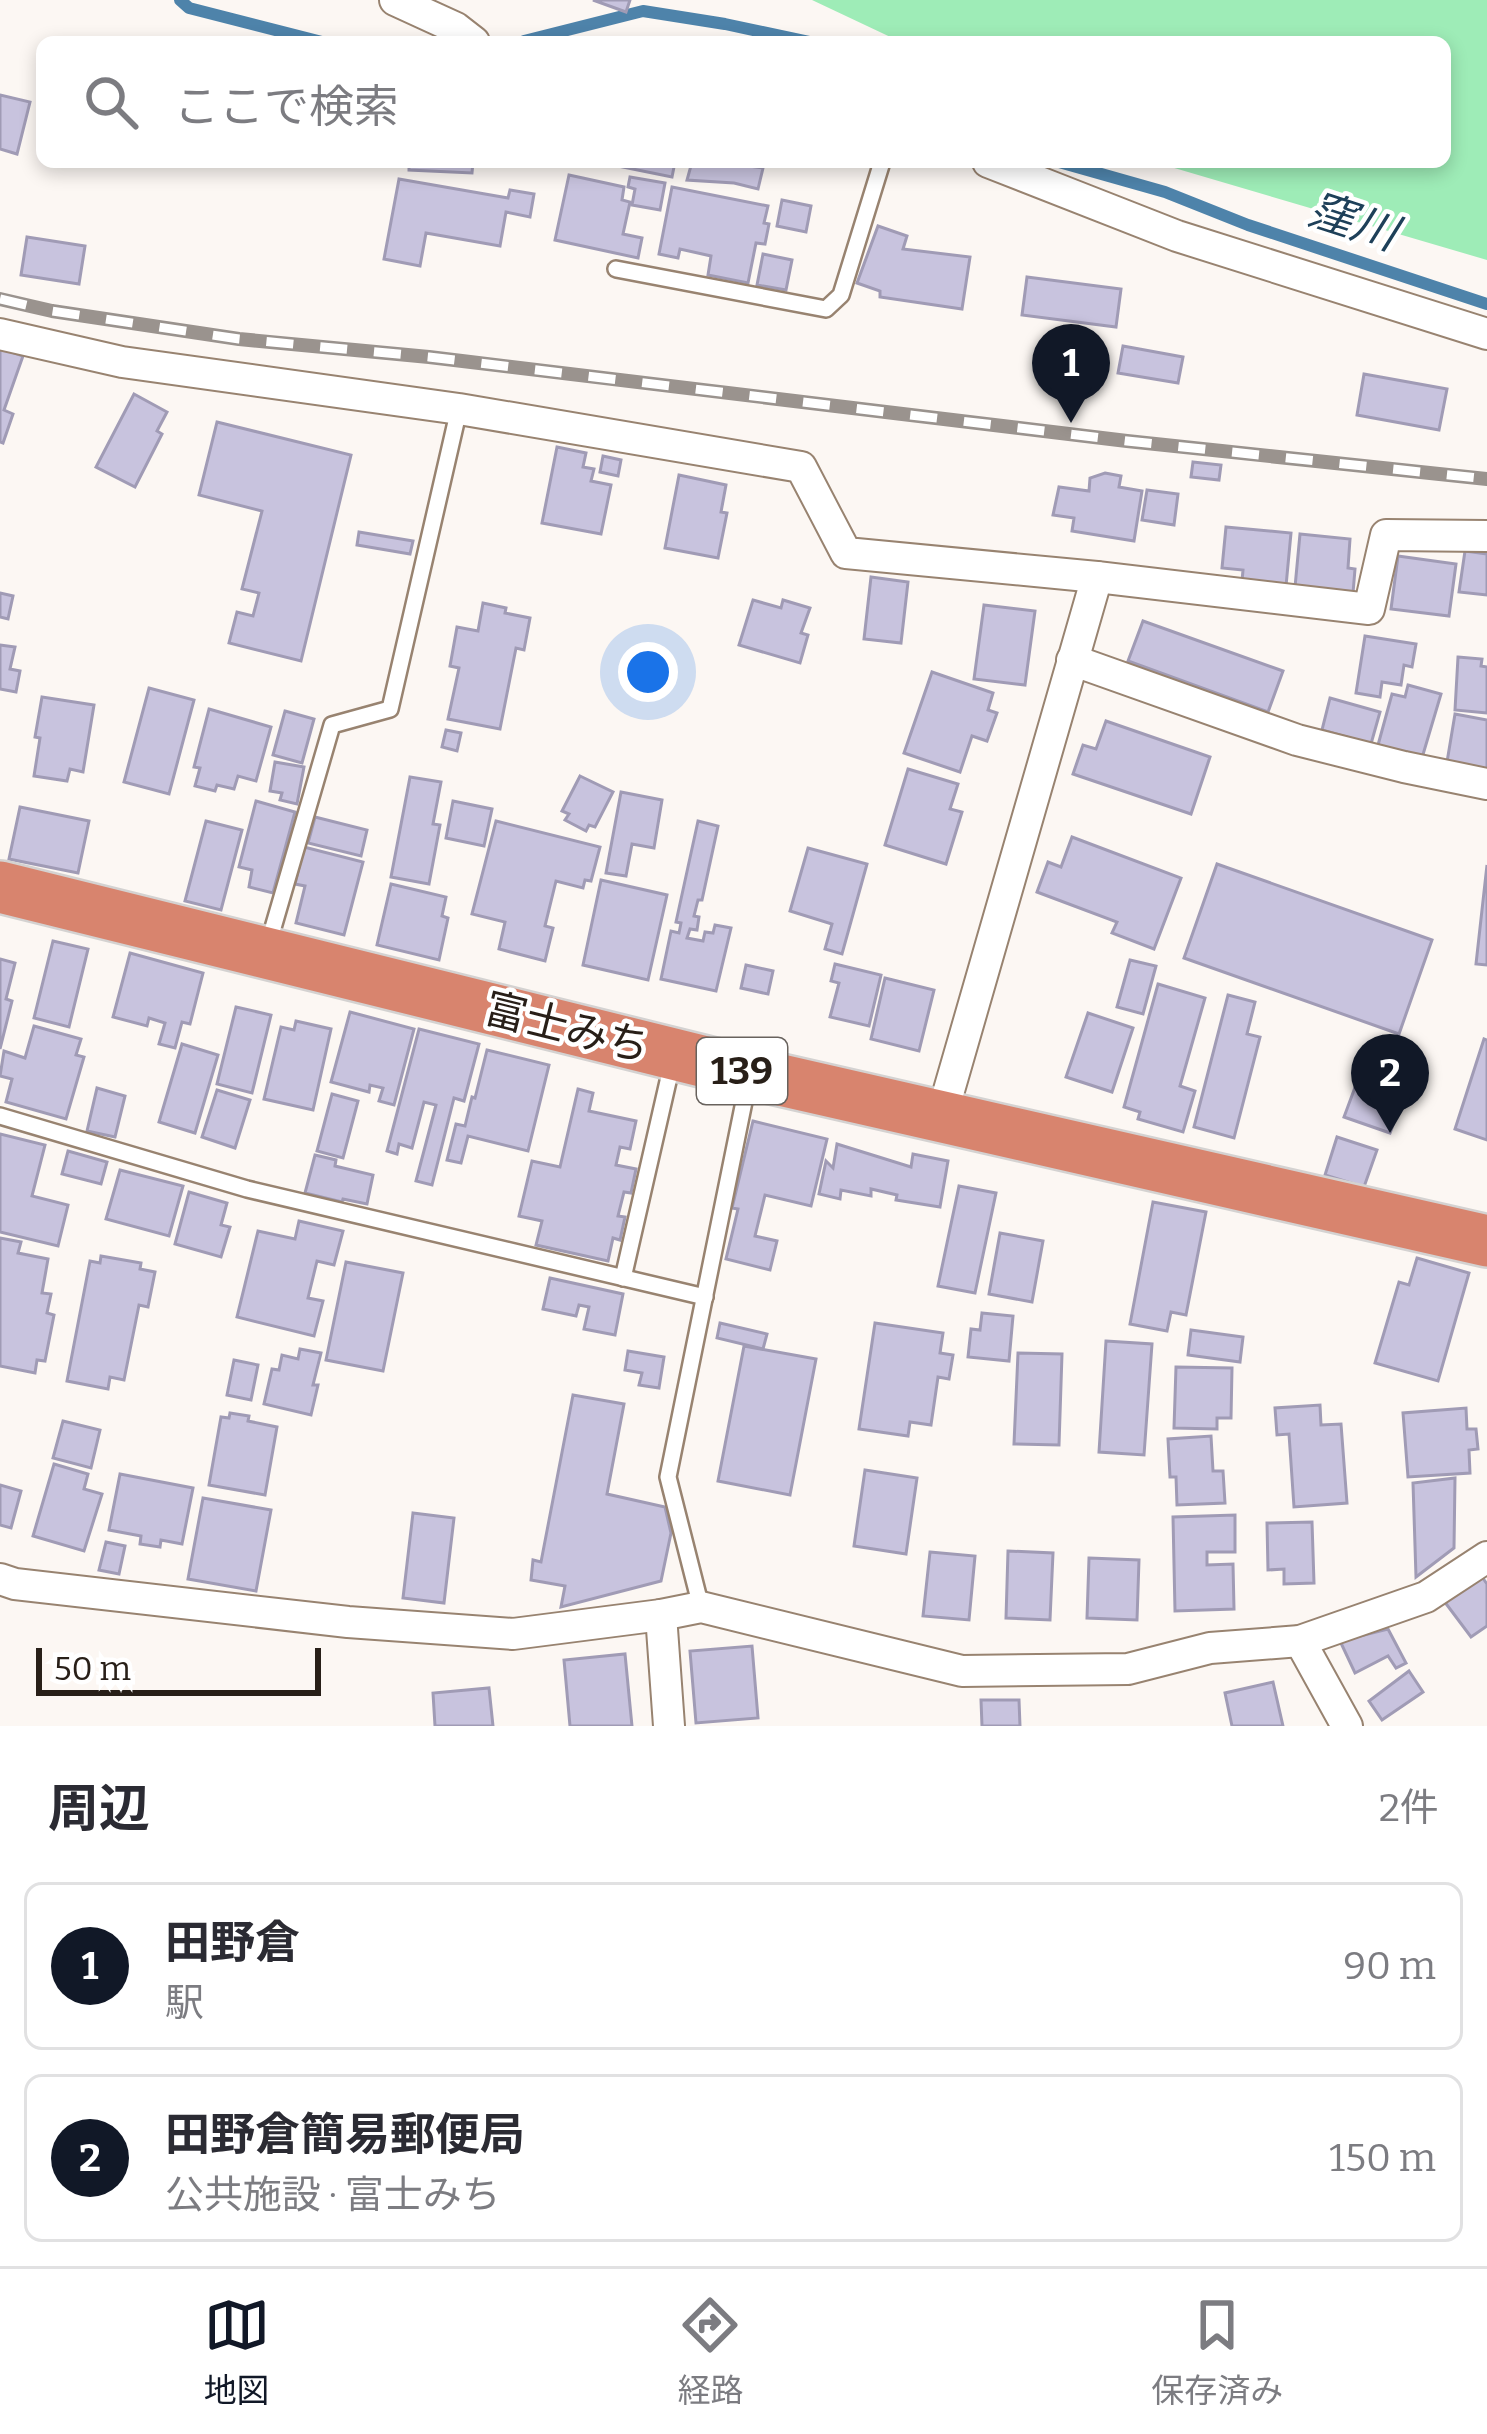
<!DOCTYPE html>
<html lang="ja">
<head>
<meta charset="utf-8">
<style>
  body { margin:0; font-family:Bitter,"Noto Sans JP",serif; background:#f7f7f7; color:#2b2b33 }
  .scale { position:absolute; left:36px; bottom:30px; width:285px; box-sizing:border-box; padding-left:12px; border:6px solid #281f18; border-top:0; font-size:33px; line-height:42px; white-space:nowrap; color:#281f18; -webkit-text-stroke:9px #fff; paint-order:stroke }
  .you { position:absolute; left:648px; top:672px; width:42px; height:42px; margin:-30px; border:9px solid #fff; border-radius:50%; background:#1a73e8; box-shadow:0 0 0 18px #1a73e833 }
  .badge { display:grid; place-items:center; width:78px; height:78px; border-radius:50%; background:#111827; color:#fff; font-size:39px; font-weight:700 }
  .pin { position:absolute; translate:-50% -99px; filter:drop-shadow(0 3px 6px #0008) }
  .pin::after { content:''; position:absolute; top:63px; width:42px; height:36px; background:inherit; clip-path:polygon(0 0,100% 0,50% 100%) }
  .list { margin:0; padding:0; list-style:none }
  h2 { display:flex; justify-content:space-between; align-items:center; height:156px; margin:0; padding:0 48px; font-size:51px }
  h2 small { font-size:39px; font-weight:400; color:#7c7c81 }
  .list li { display:grid; grid-template-columns:78px 1fr auto; gap:36px; align-items:center; box-sizing:border-box; height:168px; margin:0 24px 24px; padding:0 24px; border:3px solid #e1e1e2; border-radius:18px }
  .list b { display:block; font-size:45px; white-space:nowrap }
  .list p { margin:0; font-size:39px; white-space:nowrap; color:#7c7c81 }
  .list em { font-size:39px; font-style:normal; color:#7c7c81 }
  .icon { flex:none; width:66px; height:66px; fill:none; stroke:currentColor; stroke-width:2; stroke-linecap:round; stroke-linejoin:round }
  .map { position:relative; flex:none; width:1487px; height:1726px; overflow:hidden }
  .search { position:absolute; background:#fff; box-shadow:0 6px 18px #0003; left:36px; right:36px; top:36px; height:132px; display:flex; align-items:center; gap:30px; box-sizing:border-box; padding:0 42px; border-radius:18px; color:#7c7c81; font-size:45px }
  .sheet { height:540px; background:#fff }
  nav { display:flex; justify-content:space-around; align-items:center; box-sizing:border-box; height:168px; border-top:3px solid #e1e1e2; background:#fff; font-size:33px; color:#7c7c81 }
  nav a { display:grid; justify-items:center; gap:6px }
  nav .on { color:#111827 }
  .map>svg:first-child { display:block }
  .green { fill:#9eecb7 }
  .lines { fill:none; stroke-linecap:round; stroke-linejoin:round }
  .stream { stroke:#4e83aa; stroke-width:12 }
  .building { fill:#c8c3de; stroke:#a09bb5; stroke-width:3 }
  .service-casing { stroke:#988370; stroke-width:20 }
  .minor-casing { stroke:#988370; stroke-width:34 }
  .trunk-casing { stroke:#d4d2d1; stroke-width:56 }
  .service { stroke:#fff; stroke-width:15 }
  .minor { stroke:#fff; stroke-width:30 }
  .trunk { stroke:#d8846e; stroke-width:51 }
  .rail-casing { stroke:#9a938e; stroke-width:14 }
  .rail { stroke:#fff; stroke-width:9; stroke-dasharray:27; stroke-linecap:butt }
  .labels { text-anchor:middle; dominant-baseline:central; stroke-width:9; stroke-linejoin:round; paint-order:stroke }
  .shield { fill:#fff; stroke:#68625d; stroke-width:3 }
  .shield-label { font-size:39px; font-weight:bold; fill:#281f18 }
  .street-label { font-size:42px; fill:#281f18; stroke:#fff }
  .water-label { font-size:45px; font-style:italic; fill:#1e4059; stroke:#fff }
</style>
</head>
<body>
<div class="map">
<svg width="1487" height="1726" viewBox="0 0 1487 1726">
  <rect width="100%" height="100%" fill="#fcf7f3"/>
  <polygon class="green" points="812,0 1487,0 1487,260 1154,162 1445,162 1445,42 901,42"/>
  <g class="lines">
    <g class="stream">
      <polyline points="180,0 189,8 322,42"/>
      <polyline points="524,41 643,11 725,24 810,42"/>
      <polyline points="1059,162 1165,192 1248,225 1487,304"/>
    </g>
  </g>
  <g class="building">
    <polygon points="593,0 630,0 626,12"/>
    <polygon points="0,95 30,102 17,154 0,149"/>
    <polygon points="409,162 473,162 472,173 409,170"/>
    <polygon points="608,162 675,162 672,177 608,164"/>
    <polygon points="692,162 741,162 741,165 763,168 758,189 734,183 687,180"/>
    <polygon points="569,175 624,187 622,200 630,202 623,234 642,238 638,258 555,240"/>
    <polygon points="630,177 665,183 660,210 632,205 635,189 628,187"/>
    <polygon points="399,179 508,198 510,190 534,194 530,217 506,212 500,246 426,233 420,266 384,259"/>
    <polygon points="672,187 768,206 764,223 769,224 765,244 756,243 748,283 708,275 711,256 680,249 678,258 659,254"/>
    <polygon points="782,200 811,206 806,232 777,226"/>
    <polygon points="878,226 907,236 903,249 970,257 962,309 880,297 880,291 857,283"/>
    <polygon points="27,237 85,246 79,284 21,275"/>
    <polygon points="763,254 792,260 786,290 757,285"/>
    <polygon points="1027,277 1121,289 1116,327 1022,315"/>
    <polygon points="1123,346 1183,357 1178,383 1118,373"/>
    <polygon points="0,348 23,356 4,410 13,414 3,443 0,442"/>
    <polygon points="1364,374 1447,389 1439,430 1357,415"/>
    <polygon points="134,394 167,412 157,431 162,434 135,487 96,467"/>
    <polygon points="217,422 351,455 301,661 229,643 237,612 253,616 259,593 242,589 262,511 199,495"/>
    <polygon points="557,447 586,453 583,467 594,469 591,481 611,485 601,534 542,523"/>
    <polygon points="603,456 621,460 618,476 600,472"/>
    <polygon points="1193,462 1221,465 1219,480 1191,477"/>
    <polygon points="1105,473 1121,476 1119,487 1142,491 1134,541 1072,531 1074,518 1053,515 1059,487 1089,491 1090,478"/>
    <polygon points="679,475 726,485 721,512 727,513 718,558 665,548"/>
    <polygon points="1147,490 1178,494 1174,525 1142,520"/>
    <polygon points="1226,527 1291,533 1286,586 1242,581 1243,570 1222,568"/>
    <polygon points="359,532 413,541 410,554 357,545"/>
    <polygon points="1300,534 1350,539 1348,568 1355,569 1353,593 1295,587"/>
    <polygon points="1465,551 1487,554 1487,595 1459,592"/>
    <polygon points="1398,556 1456,564 1449,616 1391,609"/>
    <polygon points="871,577 908,582 901,643 864,639"/>
    <polygon points="0,593 13,596 8,619 0,617"/>
    <polygon points="753,600 781,608 783,600 810,608 801,633 808,635 800,663 739,645"/>
    <polygon points="483,603 506,608 505,613 530,618 524,650 516,648 500,729 448,719 459,668 450,666 457,627 478,631"/>
    <polygon points="984,605 1035,611 1025,685 974,679"/>
    <polygon points="1143,621 1283,671 1268,712 1128,661"/>
    <polygon points="1365,636 1416,644 1412,667 1404,665 1401,685 1382,682 1380,697 1356,693"/>
    <polygon points="0,645 15,647 10,669 20,671 16,692 0,689"/>
    <polygon points="1458,657 1482,659 1481,666 1487,667 1487,713 1455,710"/>
    <polygon points="932,672 993,693 988,710 997,713 987,741 972,736 960,772 904,753"/>
    <polygon points="1408,685 1441,694 1422,758 1378,745 1392,694 1405,697"/>
    <polygon points="149,688 194,700 169,794 124,782"/>
    <polygon points="42,697 94,705 83,772 70,769 67,781 34,776 40,738 35,737"/>
    <polygon points="1330,698 1380,712 1371,744 1322,730"/>
    <polygon points="209,709 271,727 256,781 238,776 234,789 217,785 215,791 195,786 200,768 194,767"/>
    <polygon points="285,711 314,719 302,763 273,755"/>
    <polygon points="1455,714 1487,720 1487,769 1447,762"/>
    <polygon points="1106,721 1210,757 1191,814 1073,774 1083,745 1096,749"/>
    <polygon points="446,730 461,733 457,751 442,747"/>
    <polygon points="275,762 304,767 297,804 280,800 282,793 270,791"/>
    <polygon points="908,769 958,784 950,809 962,812 946,864 885,845"/>
    <polygon points="580,776 613,792 595,827 589,825 586,831 565,820 569,814 562,811"/>
    <polygon points="410,777 441,782 433,824 440,825 429,884 391,877"/>
    <polygon points="621,792 662,800 654,848 632,844 626,876 606,873"/>
    <polygon points="256,801 295,812 273,893 249,887 252,870 239,867"/>
    <polygon points="453,801 492,809 484,846 446,838"/>
    <polygon points="20,807 89,821 78,873 9,859"/>
    <polygon points="315,817 367,830 361,856 308,843"/>
    <polygon points="206,821 242,830 221,910 185,901"/>
    <polygon points="496,821 600,847 591,881 585,880 583,888 556,881 545,926 553,928 545,961 499,949 505,922 472,914"/>
    <polygon points="698,821 718,826 702,900 698,900 694,916 699,917 697,930 690,929 687,938 703,941 705,932 713,933 715,925 731,928 716,991 661,979 671,931 679,933 681,923 676,922"/>
    <polygon points="1072,837 1181,878 1154,949 1112,933 1117,922 1037,892 1048,862 1061,867"/>
    <polygon points="304,847 363,862 344,935 296,923 305,886 295,884"/>
    <polygon points="808,848 867,864 842,954 825,949 832,924 790,911"/>
    <polygon points="1217,864 1432,940 1399,1034 1184,958"/>
    <polygon points="1487,865 1487,965 1476,964"/>
    <polygon points="601,880 667,895 648,980 583,965"/>
    <polygon points="391,884 446,897 442,916 448,918 439,960 377,945"/>
    <polygon points="53,941 88,949 69,1027 34,1018"/>
    <polygon points="130,953 203,973 190,1024 182,1022 175,1048 159,1044 165,1023 149,1018 147,1026 113,1017"/>
    <polygon points="0,959 15,963 6,999 12,1001 0,1049"/>
    <polygon points="1130,960 1156,966 1143,1014 1117,1007"/>
    <polygon points="835,964 881,975 869,1026 830,1017 839,983 831,981"/>
    <polygon points="746,965 773,971 768,994 741,988"/>
    <polygon points="885,978 934,990 919,1051 871,1039"/>
    <polygon points="1158,984 1205,998 1180,1086 1195,1091 1183,1132 1138,1119 1140,1112 1124,1107"/>
    <polygon points="1228,995 1255,1002 1247,1034 1260,1037 1234,1138 1194,1127"/>
    <polygon points="236,1007 271,1015 252,1093 217,1084"/>
    <polygon points="350,1012 414,1029 394,1105 379,1101 383,1088 370,1085 369,1092 331,1082"/>
    <polygon points="1088,1013 1133,1028 1112,1092 1066,1077"/>
    <polygon points="296,1021 331,1029 313,1110 264,1099 281,1027 294,1030"/>
    <polygon points="34,1026 81,1039 76,1055 84,1057 66,1119 6,1102 12,1079 0,1076 4,1051 25,1058"/>
    <polygon points="419,1029 479,1044 464,1101 454,1098 432,1185 416,1181 436,1105 424,1102 412,1148 399,1144 397,1154 387,1151"/>
    <polygon points="1484,1039 1487,1040 1487,1140 1455,1129"/>
    <polygon points="182,1044 218,1055 195,1133 159,1122"/>
    <polygon points="1370,1047 1416,1063 1390,1133 1344,1117"/>
    <polygon points="487,1050 549,1065 528,1151 468,1136 461,1163 447,1160 456,1124 465,1126 472,1097 475,1098"/>
    <polygon points="97,1088 125,1096 115,1137 87,1131"/>
    <polygon points="578,1089 593,1093 589,1111 636,1121 630,1149 620,1147 616,1165 636,1169 631,1193 624,1192 618,1216 625,1217 620,1240 613,1238 608,1261 536,1245 542,1221 519,1216 532,1161 560,1167"/>
    <polygon points="217,1090 250,1100 235,1148 202,1137"/>
    <polygon points="332,1094 358,1101 343,1158 317,1151"/>
    <polygon points="753,1121 827,1139 811,1206 765,1195 755,1236 777,1241 770,1270 726,1259 738,1209 732,1208"/>
    <polygon points="0,1134 45,1145 32,1196 68,1205 58,1246 0,1232"/>
    <polygon points="1337,1137 1377,1150 1364,1187 1325,1175"/>
    <polygon points="837,1144 911,1167 913,1154 948,1161 940,1207 896,1200 897,1195 871,1189 871,1196 841,1190 840,1199 819,1194 826,1161 833,1168"/>
    <polygon points="68,1151 107,1162 101,1184 62,1174"/>
    <polygon points="315,1155 336,1160 335,1166 373,1175 367,1204 343,1199 342,1202 305,1193"/>
    <polygon points="120,1170 183,1186 169,1236 106,1219"/>
    <polygon points="959,1186 996,1193 975,1293 938,1286"/>
    <polygon points="189,1192 227,1203 221,1225 230,1227 221,1257 175,1244"/>
    <polygon points="1153,1202 1206,1212 1186,1315 1171,1312 1167,1331 1130,1324"/>
    <polygon points="299,1221 343,1231 334,1265 317,1261 308,1298 323,1301 314,1336 237,1317 258,1231 295,1239"/>
    <polygon points="1000,1233 1043,1241 1032,1302 989,1294"/>
    <polygon points="0,1238 21,1242 18,1253 48,1259 42,1293 51,1294 47,1313 54,1315 45,1361 37,1360 35,1373 0,1366"/>
    <polygon points="101,1256 141,1263 140,1269 155,1272 148,1307 139,1305 124,1380 110,1377 108,1389 67,1381 90,1261 100,1263"/>
    <polygon points="1417,1258 1469,1273 1438,1381 1375,1363 1399,1282 1409,1285"/>
    <polygon points="346,1262 403,1273 383,1371 326,1360"/>
    <polygon points="550,1278 623,1294 615,1335 584,1329 589,1307 579,1305 576,1316 543,1309"/>
    <polygon points="982,1313 1013,1316 1009,1361 968,1357 971,1329 980,1330"/>
    <polygon points="720,1323 767,1334 763,1349 717,1338"/>
    <polygon points="875,1323 943,1333 940,1353 953,1355 949,1379 938,1377 931,1425 910,1422 908,1436 859,1429"/>
    <polygon points="1191,1330 1243,1337 1240,1362 1188,1355"/>
    <polygon points="1106,1341 1152,1344 1144,1455 1099,1452"/>
    <polygon points="744,1346 816,1359 790,1495 718,1481"/>
    <polygon points="300,1349 321,1353 313,1385 318,1385 311,1415 264,1404 272,1369 279,1370 282,1355 298,1359"/>
    <polygon points="628,1351 664,1357 659,1388 639,1385 642,1373 625,1370"/>
    <polygon points="1018,1353 1062,1354 1059,1445 1014,1444"/>
    <polygon points="234,1360 258,1365 251,1400 227,1395"/>
    <polygon points="1176,1367 1232,1368 1231,1418 1217,1418 1217,1429 1174,1428"/>
    <polygon points="573,1395 624,1404 607,1494 665,1507 671,1533 661,1581 561,1607 565,1586 531,1580 533,1560 541,1562"/>
    <polygon points="1320,1405 1321,1425 1341,1424 1347,1503 1294,1507 1289,1434 1277,1435 1275,1408"/>
    <polygon points="1466,1408 1467,1429 1476,1429 1478,1449 1469,1450 1470,1473 1408,1477 1403,1413"/>
    <polygon points="230,1413 249,1416 248,1421 277,1427 265,1495 209,1485 221,1417 229,1418"/>
    <polygon points="63,1421 100,1430 91,1468 53,1458"/>
    <polygon points="1211,1436 1213,1471 1223,1471 1225,1503 1177,1505 1176,1477 1170,1477 1168,1439"/>
    <polygon points="54,1464 88,1474 84,1489 102,1494 84,1551 33,1536"/>
    <polygon points="865,1470 917,1478 906,1554 854,1546"/>
    <polygon points="120,1474 193,1488 182,1544 161,1540 160,1547 140,1544 141,1536 109,1530"/>
    <polygon points="1455,1478 1454,1548 1416,1577 1413,1483"/>
    <polygon points="0,1485 21,1491 11,1528 0,1525"/>
    <polygon points="203,1498 271,1510 256,1591 188,1579"/>
    <polygon points="413,1513 454,1518 444,1603 403,1598"/>
    <polygon points="1235,1515 1235,1552 1207,1552 1207,1565 1233,1564 1234,1609 1175,1611 1173,1517"/>
    <polygon points="1312,1522 1314,1583 1284,1584 1284,1569 1268,1570 1267,1523"/>
    <polygon points="106,1542 125,1546 119,1574 99,1570"/>
    <polygon points="1008,1551 1053,1553 1050,1620 1006,1618"/>
    <polygon points="930,1552 975,1556 969,1620 923,1616"/>
    <polygon points="1089,1558 1139,1560 1137,1620 1087,1618"/>
    <polygon points="1480,1574 1487,1584 1487,1626 1471,1637 1444,1601"/>
    <polygon points="1388,1629 1406,1663 1396,1668 1388,1656 1355,1673 1340,1641"/>
    <polygon points="752,1646 758,1718 696,1723 690,1651"/>
    <polygon points="625,1654 632,1726 570,1726 564,1660"/>
    <polygon points="1409,1671 1423,1692 1382,1720 1369,1701"/>
    <polygon points="1273,1682 1283,1726 1232,1726 1225,1693"/>
    <polygon points="489,1688 493,1726 435,1726 433,1693"/>
    <polygon points="981,1700 1019,1700 1020,1726 982,1726"/>
  </g>
  <g class="lines">
    <g class="service-casing">
      <g id="service">
        <polyline points="616,269 826,309 841,295 882,162"/>
        <polyline points="268,945 332,725 390,709 459,409"/>
        <polyline points="0,1116 247,1189 705,1297"/>
        <polyline points="623,1278 672,1064"/>
        <polyline points="701,1607 668,1477 748,1082"/>
      </g>
    </g>
    <g class="minor-casing">
      <g id="minor">
        <polyline points="395,0 456,28 474,42"/>
        <polyline points="988,162 1177,236 1487,334"/>
        <polyline points="0,334 122,362 459,409 801,467 846,553 1097,577 1369,609 1386,535 1487,536"/>
        <polyline points="1072,660 1297,740 1404,767 1487,784"/>
        <polyline points="941,1118 1097,577"/>
        <polyline points="0,1579 15,1584 348,1622 513,1634 661,1615 701,1607 962,1671 1128,1669 1210,1648 1300,1641 1426,1597 1487,1557"/>
        <polyline points="661,1615 669,1726"/>
        <polyline points="1300,1641 1347,1726"/>
      </g>
    </g>
    <g class="trunk-casing">
      <polyline id="trunk" points="0,887 750,1073 1487,1241"/>
    </g>
    <use href="#service" class="service"/>
    <use href="#minor" class="minor"/>
    <use href="#trunk" class="trunk"/>
    <g class="rail-casing">
      <polyline id="rail" points="0,299 52,311 239,339 429,357 1127,441 1487,479"/>
    </g>
    <use href="#rail" class="rail"/>
  </g>
  <g class="labels">
    <rect class="shield" x="697" y="1038" width="90" height="66" rx="9"/>
    <g class="shield-label">
      <text x="742" y="1071">139</text>
    </g>
    <g class="street-label">
      <text transform="translate(567 1028) rotate(14)">富士みち</text>
    </g>
    <g class="water-label">
      <text transform="translate(1353 222) rotate(18)">窪川</text>
    </g>
  </g>
</svg>
<div class="scale">50 m</div>
<div class="you"></div>
<div class="pin badge" style="left:1071px;top:423px">1</div>
<div class="pin badge" style="left:1390px;top:1133px">2</div>
<div class="search"><svg class="icon" aria-label="search" viewBox="0 0 24 24"><circle cx="10" cy="10" r="6"/><path d="M15 15l6 6"/></svg>ここで検索</div>
</div>
<section class="sheet">
<h2>周辺<small>2件</small></h2>
<ul class="list">
<li><span class="badge">1</span><div><b>田野倉</b><p>駅</p></div><em>90 m</em></li>
<li><span class="badge">2</span><div><b>田野倉簡易郵便局</b><p>公共施設 · 富士みち</p></div><em>150 m</em></li>
</ul>
</section>
<nav>
<a class="on"><svg class="icon" aria-label="map" viewBox="0 0 24 24"><path d="M3 6l6-2 6 2 6-2v14l-6 2-6-2-6 2zM9 4v14M15 6v14"/></svg>地図</a>
<a><svg class="icon" aria-label="directions" viewBox="0 0 24 24"><path d="M12 3l9 9-9 9-9-9zM9 14v-3h6M13 9l2 2-2 2"/></svg>経路</a>
<a><svg class="icon" aria-label="saved" viewBox="0 0 24 24"><path d="M7 4h10v16l-5-4-5 4z"/></svg>保存済み</a>
</nav>
</body>
</html>
